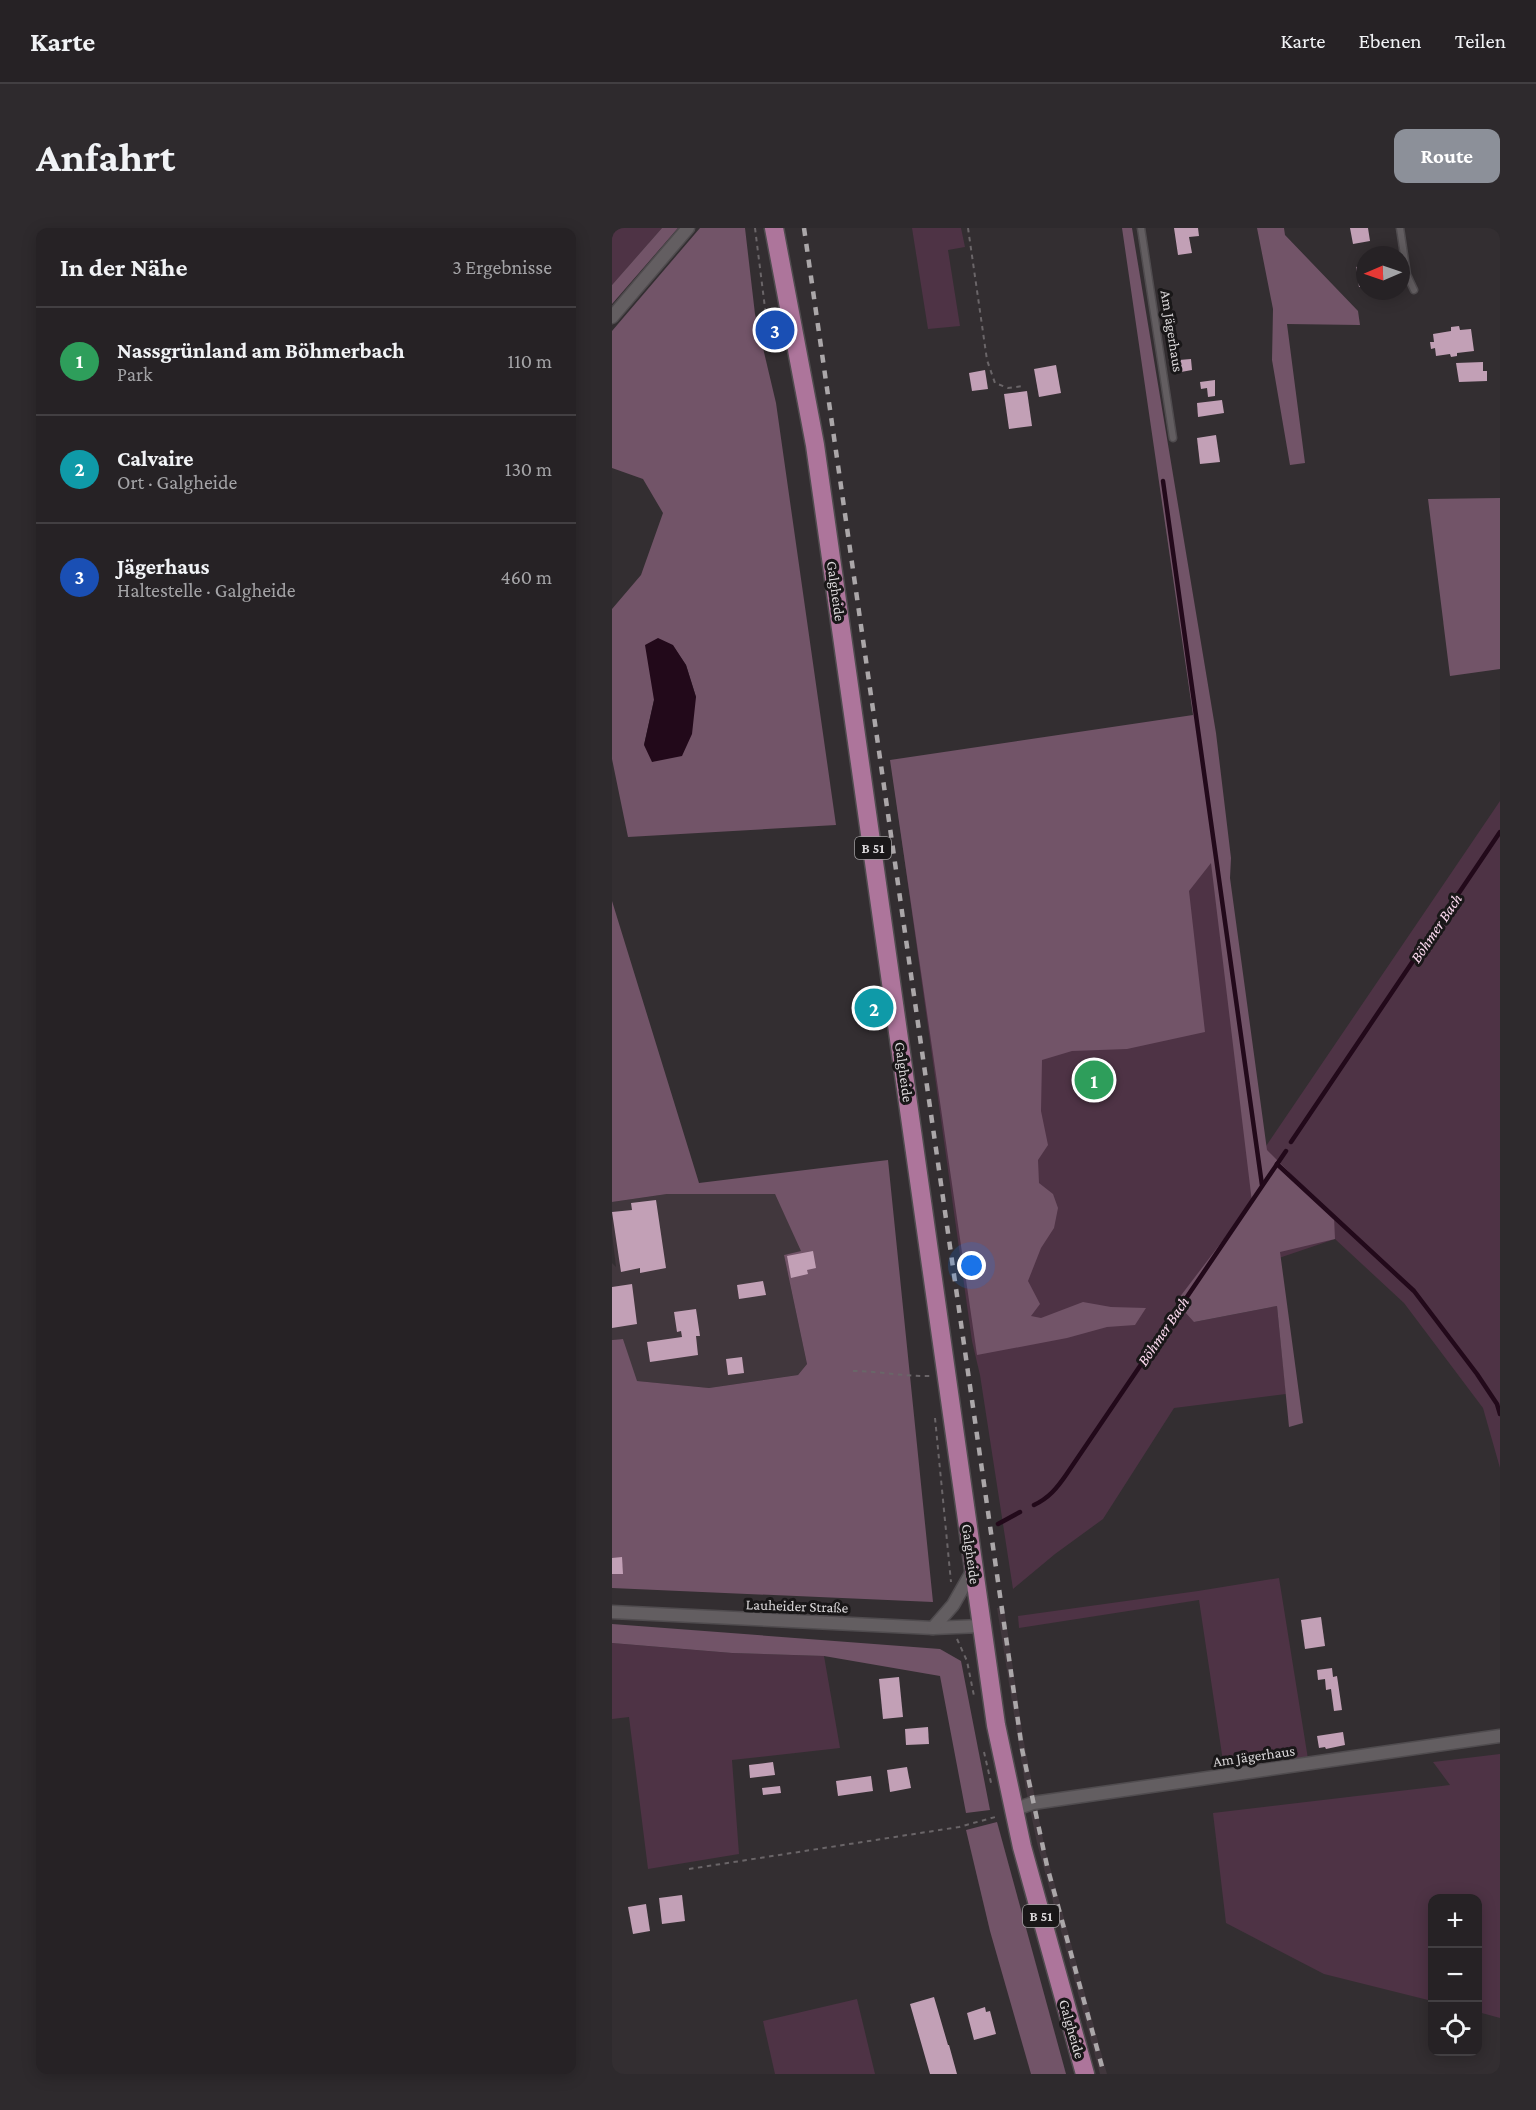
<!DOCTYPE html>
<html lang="de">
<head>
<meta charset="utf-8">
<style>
  body { margin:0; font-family:"Crimson Pro",serif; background:#2e2a2d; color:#f1f3f6 }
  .controls { position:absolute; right:18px; bottom:18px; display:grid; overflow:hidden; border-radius:12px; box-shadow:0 3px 15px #0003 }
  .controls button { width:54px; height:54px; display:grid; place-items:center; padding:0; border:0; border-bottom:2px solid #423f42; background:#262225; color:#f1f3f6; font:30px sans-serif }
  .compass { position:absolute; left:744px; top:18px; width:54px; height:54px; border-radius:50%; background:#262225; box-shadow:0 3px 15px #0003; rotate:268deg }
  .you { position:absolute; left:360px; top:1038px; width:21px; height:21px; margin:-15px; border:4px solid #fff; border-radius:50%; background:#1a73e8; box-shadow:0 0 0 9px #1a73e833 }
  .badge { display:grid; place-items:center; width:39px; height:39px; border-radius:50%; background:#8c9099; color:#fff; font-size:20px; font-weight:700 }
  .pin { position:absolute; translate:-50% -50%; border:3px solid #fff; box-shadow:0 2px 6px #0006 }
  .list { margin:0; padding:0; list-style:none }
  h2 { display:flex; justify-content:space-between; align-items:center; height:78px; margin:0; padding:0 24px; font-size:26px }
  h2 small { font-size:20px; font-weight:400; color:#a4a4a7 }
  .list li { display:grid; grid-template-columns:39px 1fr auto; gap:18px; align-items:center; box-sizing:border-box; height:108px; padding:0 24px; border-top:2px solid #423f42 }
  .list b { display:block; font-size:22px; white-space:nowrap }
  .list p { margin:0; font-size:20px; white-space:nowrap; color:#a4a4a7 }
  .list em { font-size:20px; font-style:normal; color:#a4a4a7 }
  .icon { flex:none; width:33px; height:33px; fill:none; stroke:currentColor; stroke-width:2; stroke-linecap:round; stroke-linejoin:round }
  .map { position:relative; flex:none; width:888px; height:1846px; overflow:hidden; border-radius:12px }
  header { display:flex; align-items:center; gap:36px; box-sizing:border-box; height:84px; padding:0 30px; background:#262225; border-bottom:2px solid #423f42 }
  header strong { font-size:28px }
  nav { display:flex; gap:33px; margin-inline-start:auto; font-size:21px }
  .intro { display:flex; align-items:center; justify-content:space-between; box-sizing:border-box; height:144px; padding:0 36px }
  h1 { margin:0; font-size:42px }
  .button { padding:15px 27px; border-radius:12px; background:#8c9099; color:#fff; font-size:21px; font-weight:700 }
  main { display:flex; gap:36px; padding:0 36px }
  aside { flex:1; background:#262225; border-radius:12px; box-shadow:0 3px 15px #0003 }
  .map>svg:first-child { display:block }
  .built { fill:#41373d }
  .green { fill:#4e3345 }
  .forest { fill:#725468; fill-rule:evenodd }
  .water { fill:#22091a }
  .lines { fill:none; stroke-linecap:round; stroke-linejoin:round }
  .stream { stroke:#22091a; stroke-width:4.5 }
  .building { fill:#c2a0b6 }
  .lane-casing { stroke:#504c4f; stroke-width:9 }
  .street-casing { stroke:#504c4f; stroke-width:15 }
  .primary-casing { stroke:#504c4f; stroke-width:21 }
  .path { stroke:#6a6568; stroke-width:2; stroke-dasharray:4.5 4.5; stroke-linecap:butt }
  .lane { stroke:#635e61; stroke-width:6 }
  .street { stroke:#635e61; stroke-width:12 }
  .primary { stroke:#ad759b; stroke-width:18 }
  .rail { stroke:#aba7a9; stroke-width:4.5; stroke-dasharray:8 8; stroke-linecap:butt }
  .labels { text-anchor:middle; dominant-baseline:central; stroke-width:6; stroke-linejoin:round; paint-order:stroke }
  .shield { fill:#191718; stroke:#a19ea0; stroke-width:1.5 }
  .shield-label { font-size:14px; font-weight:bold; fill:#dbd8da }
  .street-label { font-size:15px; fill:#dbd8da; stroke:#191718 }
  .water-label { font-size:16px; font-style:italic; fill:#fcd9ef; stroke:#191718 }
</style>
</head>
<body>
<header>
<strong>Karte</strong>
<nav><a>Karte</a><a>Ebenen</a><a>Teilen</a></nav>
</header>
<div class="intro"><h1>Anfahrt</h1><a class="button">Route</a></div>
<main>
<aside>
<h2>In der Nähe<small>3 Ergebnisse</small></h2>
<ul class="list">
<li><span class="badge" style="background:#2e9e5b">1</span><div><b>Nassgrünland am Böhmerbach</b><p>Park</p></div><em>110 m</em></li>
<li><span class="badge" style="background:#0f9aa8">2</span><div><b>Calvaire</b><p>Ort · Galgheide</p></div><em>130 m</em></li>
<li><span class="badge" style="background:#1a4fb4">3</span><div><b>Jägerhaus</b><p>Haltestelle · Galgheide</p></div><em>460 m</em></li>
</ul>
</aside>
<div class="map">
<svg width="888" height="1846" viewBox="0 0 888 1846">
  <rect width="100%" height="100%" fill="#332e31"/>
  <g class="built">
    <polygon points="55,966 163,966 190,1023 172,1027 195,1136 186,1147 97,1160 24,1153 11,1111 0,1112 0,1035 4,1039 0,1005 0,974"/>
    <polygon points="392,1379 411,1509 433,1621 495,1846 488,1846 425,1615 414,1562 385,1380"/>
  </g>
  <g class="green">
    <polygon points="0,0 50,0 0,57"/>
    <polygon points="300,0 349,0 353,19 336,22 348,98 316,101"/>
    <polygon points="590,491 650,924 888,573 888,1240 871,1180 792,1075 723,1011 664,1031 582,1094 665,1078 674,1166 562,1180 491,1291 443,1326 401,1361 368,1147 360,1113 279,535"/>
    <polygon points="667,1350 696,1531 612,1540 587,1372 407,1400 406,1388 586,1363"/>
    <polygon points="0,1415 120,1425 212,1428 228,1520 120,1532 127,1626 36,1641 17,1489 0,1491"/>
    <polygon points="888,1526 888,1790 866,1784 866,1670 820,1670 820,1773 712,1746 614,1695 601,1585 838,1557 821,1534"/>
    <polygon points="245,1771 263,1846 163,1846 151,1793"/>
  </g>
  <g class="forest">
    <polygon points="50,0 66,0 0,76 0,57"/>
    <path d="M88,0H133L143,86L164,175L224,597L16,609L0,531V381L29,347L51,285L31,251L0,240V103ZM61,418L74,437L84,469L32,517L42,472Z"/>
    <polygon points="510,0 520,0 604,505 619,630 618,650 655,922 722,989 723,1011 668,1024 691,1195 677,1199 665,1078 582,1094 564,1074 640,974 599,635 577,663 593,804 515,821 460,823 430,832 429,883 436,917 426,932 427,955 441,966 446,980 442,1000 429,1020 416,1053 428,1076 419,1088 429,1090 471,1074 499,1079 534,1080 523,1097 495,1099 455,1110 365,1127 278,532 581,487"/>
    <polygon points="645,0 672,0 673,7 746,83 748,97 675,96 693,235 678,237 660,132 661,81"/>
    <polygon points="888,270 888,441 838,448 816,271"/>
    <polygon points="0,673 87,955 276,932 321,1374 0,1360 0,1112 11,1111 25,1153 97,1160 186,1147 195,1136 172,1027 189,1023 163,966 55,966 0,974"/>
    <polygon points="0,1396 328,1421 349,1433 378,1582 354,1585 328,1448 212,1428 120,1425 0,1415"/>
    <polygon points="385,1594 454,1846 419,1846 378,1703 354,1602"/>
  </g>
  <polygon class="water" points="46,410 61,417 74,437 84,469 80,506 70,528 40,534 32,517 42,472 33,417"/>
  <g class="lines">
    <g class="stream">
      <polyline points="551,253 650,957"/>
      <polyline points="679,914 888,604"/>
      <polyline points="665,936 802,1063 865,1146 885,1176 888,1186"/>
      <path d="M422,1277C437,1270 445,1260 454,1247L674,923"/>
      <polyline points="386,1296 408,1284"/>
    </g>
  </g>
  <g class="building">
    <polygon points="562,0 586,0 587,8 577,9 580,25 566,27"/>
    <polygon points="738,0 756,0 758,13 741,16"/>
    <polygon points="753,37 753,59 747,59 744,39"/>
    <polygon points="847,98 848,102 859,101 862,123 845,125 845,128 839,129 838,126 824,128 823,120 819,121 818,114 822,114 821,106 839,103 839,99"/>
    <polygon points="579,131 580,142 569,144 567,132"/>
    <polygon points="871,134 871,143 875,143 875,153 847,154 844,135"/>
    <polygon points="444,137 449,165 427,169 422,141"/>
    <polygon points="373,142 376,161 360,163 357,145"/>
    <polygon points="603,152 603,168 596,169 595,160 589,161 588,154"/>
    <polygon points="415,163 420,198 397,201 392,166"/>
    <polygon points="610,172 612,185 586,189 585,175"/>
    <polygon points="604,207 608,234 588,236 585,210"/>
    <polygon points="44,972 54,1040 28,1045 28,1040 9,1044 0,984 20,982 19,975"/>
    <polygon points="201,1023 204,1040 195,1042 196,1046 179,1050 175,1028"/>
    <polygon points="151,1053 154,1067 127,1071 125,1057"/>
    <polygon points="20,1056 25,1096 0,1100 0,1059"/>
    <polygon points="84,1081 88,1108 84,1108 86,1127 38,1134 35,1114 70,1109 69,1103 65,1104 62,1084"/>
    <polygon points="130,1129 132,1145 116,1147 114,1131"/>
    <polygon points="10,1329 11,1346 0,1346 0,1330"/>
    <polygon points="709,1389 713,1418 693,1421 689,1392"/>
    <polygon points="720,1440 721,1449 725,1448 730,1482 722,1483 719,1461 714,1462 713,1451 706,1452 705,1442"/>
    <polygon points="287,1449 291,1489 271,1491 267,1451"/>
    <polygon points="316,1499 317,1516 294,1517 293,1501"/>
    <polygon points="731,1504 733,1517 714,1521 713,1519 707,1520 705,1508"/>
    <polygon points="161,1534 163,1547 138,1550 137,1537"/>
    <polygon points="295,1539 299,1560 278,1564 275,1542"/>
    <polygon points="259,1548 261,1563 226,1568 224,1553"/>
    <polygon points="168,1558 169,1565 151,1567 150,1560"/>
    <polygon points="70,1667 73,1693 50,1696 47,1670"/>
    <polygon points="34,1676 38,1703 21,1706 16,1679"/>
    <polygon points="322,1769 336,1817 337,1817 345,1846 318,1846 298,1776"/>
    <polygon points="373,1779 374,1784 378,1783 384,1806 362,1812 355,1785"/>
  </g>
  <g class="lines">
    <g class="lane-casing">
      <g id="lane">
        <polyline points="529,0 561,210"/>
        <polyline points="788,0 795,47 802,62"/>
      </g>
    </g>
    <g class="street-casing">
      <g id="street">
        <polyline points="0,89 76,0"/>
        <polyline points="0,1384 321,1400 369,1398"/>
        <polyline points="321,1400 341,1377 361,1342"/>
        <polyline points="401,1582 421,1575 888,1508"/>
      </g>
    </g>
    <g class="primary-casing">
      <polyline id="primary" points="162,0 203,217 384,1497 410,1619 473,1846"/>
    </g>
    <g class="path">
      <polyline points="143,0 155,96 167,116"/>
      <polyline points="356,0 375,132 383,155 396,160 411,158"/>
      <path d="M241,1143C268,1143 293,1149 320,1148"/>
      <polyline points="323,1190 339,1354"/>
      <polyline points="345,1411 355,1433 362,1468"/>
      <polyline points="372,1524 380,1559"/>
      <polyline points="77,1641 347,1599 387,1588"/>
    </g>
    <use href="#lane" class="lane"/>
    <use href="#street" class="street"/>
    <use href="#primary" class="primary"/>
    <polyline class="rail" points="192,0 410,1521 435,1638 492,1846"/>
  </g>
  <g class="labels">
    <g class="shield">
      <rect x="243" y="609" width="36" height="22" rx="4.5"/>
      <rect x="411" y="1677" width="36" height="22" rx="4.5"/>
    </g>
    <g class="shield-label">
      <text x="261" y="620">B 51</text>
      <text x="429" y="1688">B 51</text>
    </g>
    <g class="street-label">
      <text transform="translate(560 103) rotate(81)">Am Jägerhaus</text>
      <text transform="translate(224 363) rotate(82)">Galgheide</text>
      <text transform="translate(292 844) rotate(82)">Galgheide</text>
      <text transform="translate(359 1326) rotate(82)">Galgheide</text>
      <text transform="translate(185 1378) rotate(2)">Lauheider Straße</text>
      <text transform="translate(642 1528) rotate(-8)">Am Jägerhaus</text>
      <text transform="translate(460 1801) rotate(74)">Galgheide</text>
    </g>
    <g class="water-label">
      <text transform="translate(824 700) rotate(-56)">Böhmer Bach</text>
      <text transform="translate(551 1103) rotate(-56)">Böhmer Bach</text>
    </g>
  </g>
</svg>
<div class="controls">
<button>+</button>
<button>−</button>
<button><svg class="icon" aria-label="locate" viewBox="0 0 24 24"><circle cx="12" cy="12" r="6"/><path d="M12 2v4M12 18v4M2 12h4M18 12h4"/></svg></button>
</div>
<svg class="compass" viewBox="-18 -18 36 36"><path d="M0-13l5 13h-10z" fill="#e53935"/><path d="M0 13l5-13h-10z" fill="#a4a4a7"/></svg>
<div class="you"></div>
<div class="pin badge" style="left:482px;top:852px;background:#2e9e5b">1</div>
<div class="pin badge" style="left:262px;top:780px;background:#0f9aa8">2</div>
<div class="pin badge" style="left:163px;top:102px;background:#1a4fb4">3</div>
</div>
</main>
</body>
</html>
